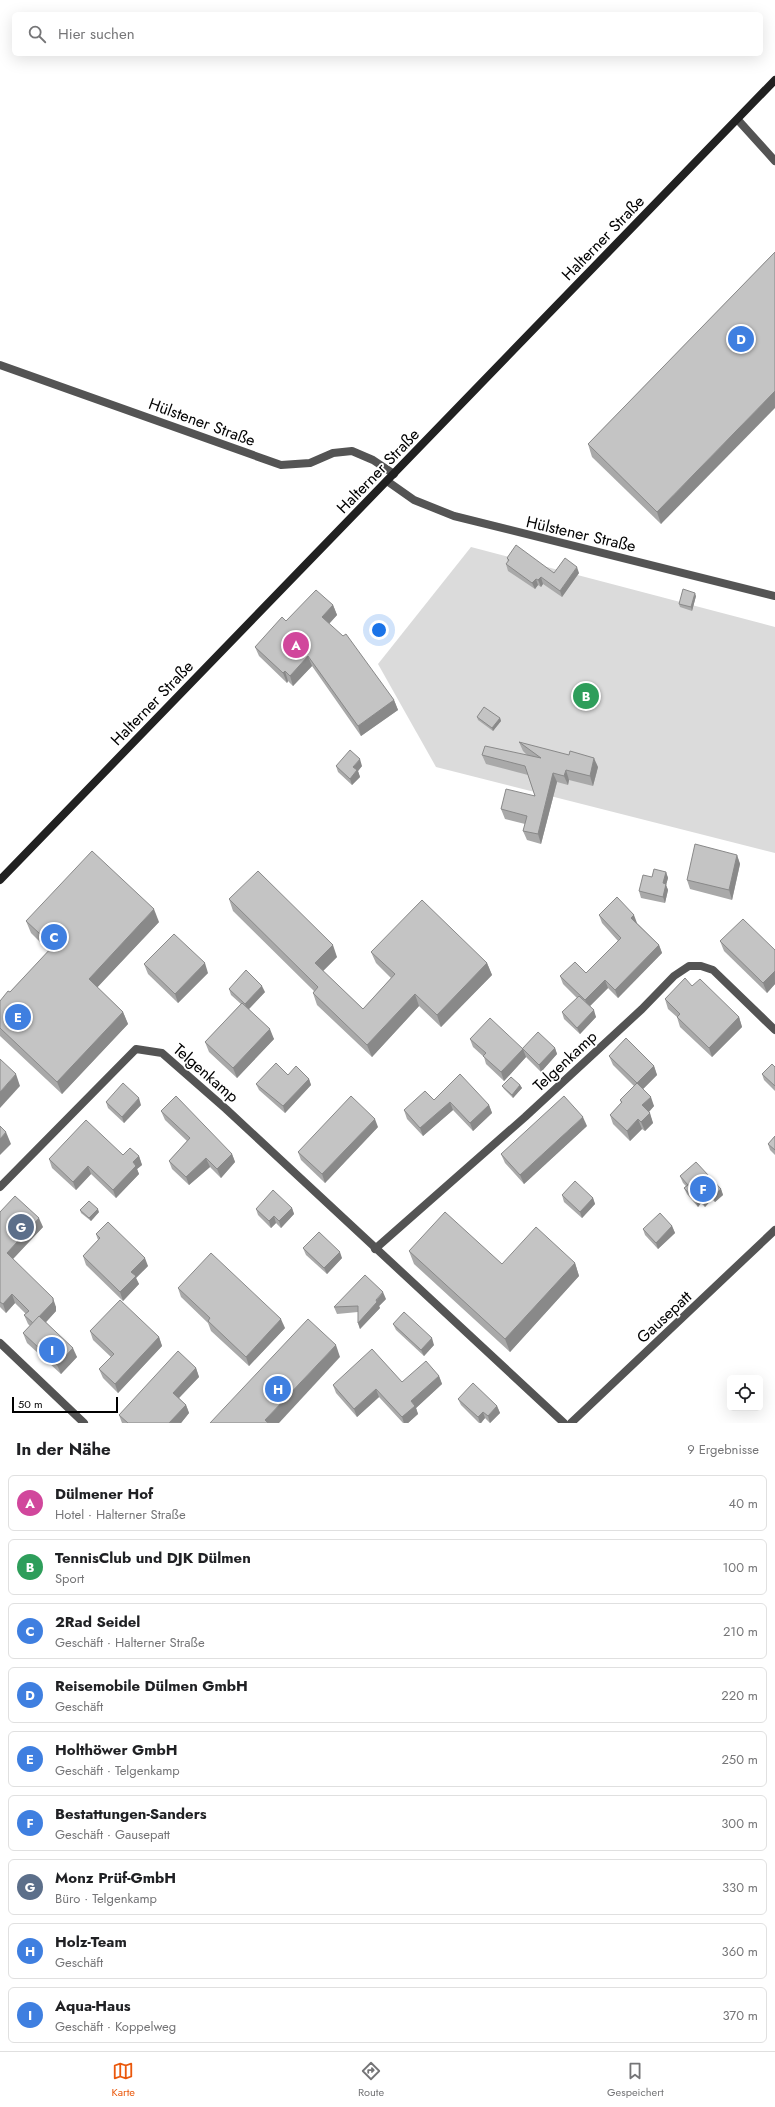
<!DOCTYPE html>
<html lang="de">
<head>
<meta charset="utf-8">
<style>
  body { margin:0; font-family:Jost,sans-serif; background:#f6f6f6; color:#202124 }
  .controls { position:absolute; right:12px; bottom:12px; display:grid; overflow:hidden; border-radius:6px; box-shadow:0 4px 16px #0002 }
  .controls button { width:36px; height:36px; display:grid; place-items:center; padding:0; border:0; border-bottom:1px solid #e0e0e0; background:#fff; color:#202124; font:20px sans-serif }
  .scale { position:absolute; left:12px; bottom:10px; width:106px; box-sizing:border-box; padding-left:4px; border:2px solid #000; border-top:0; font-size:11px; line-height:14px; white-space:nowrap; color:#000; -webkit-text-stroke:3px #fff; paint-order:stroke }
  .you { position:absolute; left:379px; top:630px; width:14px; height:14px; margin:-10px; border:3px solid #fff; border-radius:50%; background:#1a73e8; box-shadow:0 0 0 6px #1a73e833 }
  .badge { display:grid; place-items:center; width:26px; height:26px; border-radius:50%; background:#ea580c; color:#fff; font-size:13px; font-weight:700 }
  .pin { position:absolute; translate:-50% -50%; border:2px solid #fff; box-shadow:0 1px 4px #0006 }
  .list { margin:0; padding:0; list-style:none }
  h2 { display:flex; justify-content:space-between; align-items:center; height:52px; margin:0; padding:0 16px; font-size:17px }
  h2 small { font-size:13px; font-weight:400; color:#757577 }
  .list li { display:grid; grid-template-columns:26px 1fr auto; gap:12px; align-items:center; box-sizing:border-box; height:56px; margin:0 8px 8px; padding:0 8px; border:1px solid #e0e0e0; border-radius:6px }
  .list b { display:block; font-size:15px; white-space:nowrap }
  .list p { margin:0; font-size:13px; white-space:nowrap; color:#757577 }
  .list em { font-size:13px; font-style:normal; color:#757577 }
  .icon { flex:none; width:22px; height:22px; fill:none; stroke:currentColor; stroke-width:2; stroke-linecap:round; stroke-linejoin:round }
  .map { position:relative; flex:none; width:775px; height:1423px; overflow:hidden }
  .search { position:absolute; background:#fff; box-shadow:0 4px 16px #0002; left:12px; right:12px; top:12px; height:44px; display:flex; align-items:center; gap:10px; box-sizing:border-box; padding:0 14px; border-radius:6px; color:#757577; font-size:15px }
  .sheet { height:628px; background:#fff }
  nav { display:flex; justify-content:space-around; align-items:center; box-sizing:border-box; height:56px; border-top:1px solid #e0e0e0; background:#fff; font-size:11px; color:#757577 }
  nav a { display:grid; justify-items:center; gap:2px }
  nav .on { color:#ea580c }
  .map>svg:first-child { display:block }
  .green { fill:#dbdbdb }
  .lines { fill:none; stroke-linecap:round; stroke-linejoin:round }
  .minor { stroke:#545454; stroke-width:8 }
  .tertiary { stroke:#545454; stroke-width:8 }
  .secondary { stroke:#212121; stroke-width:8 }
  .wall { fill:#a9a9a9 }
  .shaded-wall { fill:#898989 }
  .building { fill:#c4c4c4; stroke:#898989 }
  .labels { text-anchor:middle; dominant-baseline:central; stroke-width:3.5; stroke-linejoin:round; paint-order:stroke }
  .street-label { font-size:16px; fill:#000; stroke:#fff }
</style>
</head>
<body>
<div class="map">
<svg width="775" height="1423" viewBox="0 0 775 1423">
  <rect width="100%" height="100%" fill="#fff"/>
  <polygon class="green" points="471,547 775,627 775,853 436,767 378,664"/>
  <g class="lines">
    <g class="minor">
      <polyline points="738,120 775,161"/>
      <polyline points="0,365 281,465 310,463 333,453 352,451 373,460 394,474"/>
      <polyline points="0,1187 136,1049 162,1053 226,1109 564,1423"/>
      <polyline points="375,1249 525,1117 642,1009 674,976 689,966 701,966 713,970 775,1030"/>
      <polyline points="0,1343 84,1423"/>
      <polyline points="571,1423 775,1230"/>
    </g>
    <polyline class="tertiary" points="387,481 414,500 454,516 775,596"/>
    <polyline class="secondary" points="0,880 775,80"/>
  </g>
  <g class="wall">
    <polygon points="775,252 661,524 592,457 588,444"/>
    <polygon points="507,558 554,573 579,573 562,597 543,584 541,587 538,585 535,589 508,571 506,564 508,562"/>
    <polygon points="696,596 692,611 680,607 679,604"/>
    <polygon points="333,605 337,615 329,624 394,700 398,710 361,736 312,666 293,686 288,681 287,683 259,656 255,647 286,621"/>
    <polygon points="477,717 500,718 501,721 493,731 478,720"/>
    <polygon points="519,742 598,767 593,786 569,780 568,785 557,782 541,844 527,840 523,831 525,824 505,819 501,809 535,796 528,775 486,764 482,755 528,756 523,751"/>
    <polygon points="336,766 362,766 358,771 360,777 352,785 338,772"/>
    <polygon points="737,855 740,864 732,900 690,889 687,880"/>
    <polygon points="666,872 668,878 666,885 668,890 665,903 641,898 639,891 652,877"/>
    <polygon points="229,899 337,957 323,971 363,1009 391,978 376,963 371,952 487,963 492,975 441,1027 419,1006 372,1057 317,1005 313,993 314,991 233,911"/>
    <polygon points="599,915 637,923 659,945 662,953 618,998 608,988 590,1006 596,1017 580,1034 564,1019 562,1012 577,998 563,984 560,976 586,973 618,941 602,923"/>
    <polygon points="26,921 159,922 97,987 123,1012 128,1024 62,1094 0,1036 0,1001 10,992 49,951 31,933"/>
    <polygon points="720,941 775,950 775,984 767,993 724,951"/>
    <polygon points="144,964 208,973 178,1003 148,974"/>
    <polygon points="692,986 739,1017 742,1027 712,1057 680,1027 677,1017 668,1009 665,999"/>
    <polygon points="229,989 265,992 249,1009 274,1039 237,1078 209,1052 205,1042 241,1004 231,995"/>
    <polygon points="470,1039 523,1048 555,1048 557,1054 541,1072 526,1057 504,1081 486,1064 484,1057 473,1047"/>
    <polygon points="609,1056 654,1066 657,1075 643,1089 654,1106 649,1112 653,1123 645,1131 642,1129 630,1141 613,1124 610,1115 621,1103 620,1100 634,1086 613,1065"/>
    <polygon points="775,1067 775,1091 764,1080 762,1074"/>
    <polygon points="309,1079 311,1085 285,1113 259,1090 256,1084"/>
    <polygon points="520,1085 522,1088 513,1098 504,1089 502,1086"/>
    <polygon points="434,1100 489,1105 492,1113 473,1131 453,1110 423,1136 407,1119 404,1110"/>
    <polygon points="106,1102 141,1105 124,1123 108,1108"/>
    <polygon points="161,1111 232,1154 235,1162 221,1178 210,1167 189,1185 172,1169 169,1161 187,1141 165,1120"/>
    <polygon points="587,1126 524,1184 505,1163 501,1154"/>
    <polygon points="378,1127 325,1183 301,1160 298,1152"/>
    <polygon points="775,1136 775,1155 770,1150 768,1144"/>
    <polygon points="123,1155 139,1156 142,1165 137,1169 139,1174 116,1198 91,1174 76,1190 52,1168 49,1159"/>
    <polygon points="680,1176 721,1189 723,1195 715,1202 712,1199 705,1207 701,1203 698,1207 687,1194 684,1188 686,1186 683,1183"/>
    <polygon points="562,1195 593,1198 595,1204 582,1218 564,1202"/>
    <polygon points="292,1208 294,1214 281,1228 276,1223 271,1228 258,1215 256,1209"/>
    <polygon points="80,1210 99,1212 91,1221 81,1213"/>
    <polygon points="0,1212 43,1227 13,1259 56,1307 56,1311 46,1322 77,1357 61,1374 27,1343 23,1333 30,1326 28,1324 24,1315 26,1314 15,1303 6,1313 0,1307"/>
    <polygon points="672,1226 675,1233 658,1249 645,1235 643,1229"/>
    <polygon points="96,1234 148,1266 136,1278 139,1284 123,1301 86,1265 83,1256 98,1240"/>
    <polygon points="303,1248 342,1258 327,1274 306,1255"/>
    <polygon points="409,1251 502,1264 575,1263 579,1276 510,1352 414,1264"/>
    <polygon points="178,1288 285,1328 249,1366 211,1331 208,1323 181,1297"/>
    <polygon points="386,1299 379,1306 380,1308 360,1329 358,1323 358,1312 337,1314 334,1307"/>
    <polygon points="393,1324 434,1345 424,1356 396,1330"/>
    <polygon points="90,1331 159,1337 162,1346 118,1393 103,1378 99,1369 111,1357 93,1340"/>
    <polygon points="196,1368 199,1377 179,1398 186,1405 189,1413 181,1423 122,1423 119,1415"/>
    <polygon points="439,1376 442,1384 416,1408 418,1414 408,1423 403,1423 379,1397 357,1417 336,1393 333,1385 402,1382"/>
    <polygon points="458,1399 497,1406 500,1413 490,1423 485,1418 481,1423 479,1423 461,1405"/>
  </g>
  <g class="shaded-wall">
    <polygon points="775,391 775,408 661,524 657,512"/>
    <polygon points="577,567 579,573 562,597 560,591"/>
    <polygon points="541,577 543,584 541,587 538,580"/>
    <polygon points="536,579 538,585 535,589 532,583"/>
    <polygon points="695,593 696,596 692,611 691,607"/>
    <polygon points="333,605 337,615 326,627 322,617"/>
    <polygon points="308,656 312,666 293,686 290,676"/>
    <polygon points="285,671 288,681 287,683 283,673"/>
    <polygon points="394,700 398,710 361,736 358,726"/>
    <polygon points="500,718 501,721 493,731 492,728"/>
    <polygon points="594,758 598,767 593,786 590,776"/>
    <polygon points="360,759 362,766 358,771 360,777 352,785 350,779 353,767"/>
    <polygon points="566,770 569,780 568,785 564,776"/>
    <polygon points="553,773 557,782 541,844 538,834"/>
    <polygon points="737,855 740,864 732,900 729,890"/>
    <polygon points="666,872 668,878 666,885 668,890 665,903 663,897 663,883"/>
    <polygon points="154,909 159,922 93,992 89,979"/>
    <polygon points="634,915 637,923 634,926 631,918"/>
    <polygon points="333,945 337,957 319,975 315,963"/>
    <polygon points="659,945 662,953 618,998 615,990"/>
    <polygon points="205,963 208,973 178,1003 175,994"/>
    <polygon points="487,963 492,975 441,1027 437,1015"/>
    <polygon points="775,971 775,984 767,993 763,983"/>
    <polygon points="605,980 608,988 588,1008 585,1000"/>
    <polygon points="262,986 265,992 247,1011 245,1004"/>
    <polygon points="415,994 419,1006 372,1057 367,1045"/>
    <polygon points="594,1010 596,1017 580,1034 577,1028"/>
    <polygon points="123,1012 128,1024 62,1094 57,1082"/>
    <polygon points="739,1017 742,1027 712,1057 709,1048"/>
    <polygon points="270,1029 274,1039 237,1078 233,1068"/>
    <polygon points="555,1048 557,1054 541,1072 539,1065"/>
    <polygon points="523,1049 526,1057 504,1081 501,1072"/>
    <polygon points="654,1066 657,1075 640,1092 637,1083"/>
    <polygon points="16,1074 20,1086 0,1108 0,1092"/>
    <polygon points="309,1079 311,1085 285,1113 283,1106"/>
    <polygon points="520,1085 522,1088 513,1098 512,1095"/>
    <polygon points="651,1097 654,1106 646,1115 642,1105"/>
    <polygon points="139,1098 141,1105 124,1123 122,1117"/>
    <polygon points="450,1102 453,1110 423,1136 420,1128"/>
    <polygon points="489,1105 492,1113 473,1131 470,1123"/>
    <polygon points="650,1113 653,1123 645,1131 641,1122"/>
    <polygon points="583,1117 587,1126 524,1184 520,1175"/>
    <polygon points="375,1119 378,1127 325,1183 322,1174"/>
    <polygon points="638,1119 642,1129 630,1141 627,1131"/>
    <polygon points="6,1132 11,1144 0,1155 0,1139"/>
    <polygon points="232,1154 235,1162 221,1178 217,1169"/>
    <polygon points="139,1156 142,1165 137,1169 139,1174 116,1198 113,1190 133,1162"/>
    <polygon points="206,1158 210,1167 189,1185 186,1177"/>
    <polygon points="88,1166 91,1174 76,1190 73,1182"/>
    <polygon points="721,1189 723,1195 715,1202 713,1196"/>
    <polygon points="710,1193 712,1199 705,1207 702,1200"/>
    <polygon points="699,1197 701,1203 698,1207 695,1200"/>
    <polygon points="593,1198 595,1204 582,1218 580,1212"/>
    <polygon points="292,1208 294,1214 281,1228 279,1221"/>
    <polygon points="98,1209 99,1212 91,1221 89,1218"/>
    <polygon points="274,1216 276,1223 271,1228 269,1221"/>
    <polygon points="39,1218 43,1227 10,1262 7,1253"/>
    <polygon points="672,1226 675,1233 658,1249 656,1243"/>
    <polygon points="340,1252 342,1258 327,1274 324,1268"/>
    <polygon points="145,1258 148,1266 136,1278 139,1284 123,1301 120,1292 131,1272"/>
    <polygon points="575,1263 579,1276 510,1352 505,1339"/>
    <polygon points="383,1292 386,1299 379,1306 380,1308 360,1329 358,1323"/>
    <polygon points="12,1294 15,1303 6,1313 3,1304"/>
    <polygon points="53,1298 56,1307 56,1311 37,1332 33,1323"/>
    <polygon points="281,1319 285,1328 249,1366 246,1357"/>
    <polygon points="159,1337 162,1346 118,1393 115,1384"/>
    <polygon points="432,1338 434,1345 424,1356 421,1350"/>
    <polygon points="336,1345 340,1357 279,1423 266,1423 265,1420"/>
    <polygon points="73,1348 77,1357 61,1374 57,1365"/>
    <polygon points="196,1368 199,1377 176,1401 173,1393"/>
    <polygon points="439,1376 442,1384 416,1408 418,1414 408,1423 404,1423 402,1417 411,1401"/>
    <polygon points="376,1389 379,1397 357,1417 354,1409"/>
    <polygon points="186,1405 189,1413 181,1423 169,1423"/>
    <polygon points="497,1406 500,1413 490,1423 488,1416"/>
    <polygon points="483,1412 485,1418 481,1423 480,1423 478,1417"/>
  </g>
  <g class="building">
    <polygon points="775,252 775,391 657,512 588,444"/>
    <polygon points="516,545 554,573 565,558 577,567 560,591 541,577 538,580 536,579 532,583 506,564 509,560 507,558"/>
    <polygon points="683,589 695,593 691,607 679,604"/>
    <polygon points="316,590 333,605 322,617 343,636 346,634 394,700 358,726 308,656 290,676 285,671 283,673 255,647 282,617 286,621"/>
    <polygon points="484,707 500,718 492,728 477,717"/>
    <polygon points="519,742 569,755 570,751 594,758 590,776 566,770 564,776 553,773 538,834 523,831 527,816 501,809 506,789 535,796 525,766 482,755 485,746 541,758"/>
    <polygon points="350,750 360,759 353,767 357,770 350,779 336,766"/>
    <polygon points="695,844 737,855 729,890 687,880"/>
    <polygon points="92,851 154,909 89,979 123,1012 57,1082 0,1028 0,1001 8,991 10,992 53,946 26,921"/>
    <polygon points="654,869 666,872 663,883 666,884 663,897 639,891 643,875 652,877"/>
    <polygon points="258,871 333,945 315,963 363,1009 395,974 371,952 422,900 487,963 437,1015 415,994 367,1045 313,993 318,987 229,899"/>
    <polygon points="617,897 634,915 631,918 659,945 615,990 605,980 585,1000 560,976 575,962 586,973 621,938 599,915"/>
    <polygon points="743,919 775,950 775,971 763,983 720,941"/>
    <polygon points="174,934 205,963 175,994 144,964"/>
    <polygon points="246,970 262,986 245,1004 229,989"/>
    <polygon points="685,978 692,986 700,979 739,1017 709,1048 677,1017 680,1014 665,999"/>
    <polygon points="579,996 594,1010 577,1028 562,1012"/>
    <polygon points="242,1003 270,1029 233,1068 205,1042"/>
    <polygon points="490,1018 523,1049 501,1072 483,1056 486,1053 470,1039"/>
    <polygon points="538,1032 555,1048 539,1065 523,1049 522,1049"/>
    <polygon points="626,1038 654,1066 637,1083 609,1056"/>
    <polygon points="0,1059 16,1074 0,1092"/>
    <polygon points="276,1063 288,1075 296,1066 309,1079 283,1106 256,1084"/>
    <polygon points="772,1064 775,1067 775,1086 762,1074"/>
    <polygon points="460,1074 489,1105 470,1123 450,1102 420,1128 404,1110 425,1091 434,1100"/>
    <polygon points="511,1077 520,1085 512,1095 502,1086"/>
    <polygon points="123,1083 139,1098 122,1117 106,1102"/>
    <polygon points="637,1083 651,1097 642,1105 650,1113 641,1122 638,1119 627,1131 610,1115 622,1102 620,1100"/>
    <polygon points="176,1096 232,1154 217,1169 206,1158 186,1177 169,1161 190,1138 161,1111"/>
    <polygon points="351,1096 375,1119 322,1174 298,1152"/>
    <polygon points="564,1096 583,1117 520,1175 501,1154"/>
    <polygon points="86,1120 123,1155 130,1148 139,1156 133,1162 136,1166 113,1190 88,1166 73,1182 49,1159"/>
    <polygon points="0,1126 6,1132 0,1139"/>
    <polygon points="775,1136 775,1150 768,1144"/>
    <polygon points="696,1162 721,1189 713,1196 710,1193 702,1200 699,1197 695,1200 684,1188 688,1185 680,1176"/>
    <polygon points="575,1181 593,1198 580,1212 562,1195"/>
    <polygon points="273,1190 292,1208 279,1221 274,1216 269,1221 256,1209"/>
    <polygon points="15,1196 39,1218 7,1253 53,1298 53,1302 33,1323 24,1315 29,1311 12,1294 3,1304 0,1302 0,1212"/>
    <polygon points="89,1201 98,1209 89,1218 80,1210"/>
    <polygon points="445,1212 502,1264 536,1227 575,1263 505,1339 409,1251"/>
    <polygon points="660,1213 672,1226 656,1243 643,1229"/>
    <polygon points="108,1222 145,1258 131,1272 136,1276 120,1292 83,1256 100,1238 96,1234"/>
    <polygon points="319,1232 340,1252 324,1268 303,1248"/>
    <polygon points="211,1253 281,1319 246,1357 208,1321 210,1318 178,1288"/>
    <polygon points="365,1275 383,1292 376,1300 377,1302 358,1323 358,1306 334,1307"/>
    <polygon points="120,1300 159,1337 115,1384 99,1369 114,1354 90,1331"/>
    <polygon points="404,1312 432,1338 421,1350 393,1324"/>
    <polygon points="39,1316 73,1348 57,1365 23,1333"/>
    <polygon points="308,1319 336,1345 265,1420 268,1423 210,1423"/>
    <polygon points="372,1349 402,1382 426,1361 439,1376 411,1401 415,1406 402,1417 376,1389 354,1409 333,1385"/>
    <polygon points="178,1351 196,1368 173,1393 186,1405 169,1423 128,1423 119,1415"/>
    <polygon points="473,1383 497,1406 488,1416 483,1412 478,1417 458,1399"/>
  </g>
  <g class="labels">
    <g class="street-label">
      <text transform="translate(603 238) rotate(-46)">Halterner Straße</text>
      <text transform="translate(202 422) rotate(20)">Hülstener Straße</text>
      <text transform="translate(378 471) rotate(-46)">Halterner Straße</text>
      <text transform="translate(581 534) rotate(13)">Hülstener Straße</text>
      <text transform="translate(152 703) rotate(-46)">Halterner Straße</text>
      <text transform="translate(565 1061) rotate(-43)">Telgenkamp</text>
      <text transform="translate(206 1073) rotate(41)">Telgenkamp</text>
      <text transform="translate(664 1317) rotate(-43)">Gausepatt</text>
    </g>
  </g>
</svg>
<div class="controls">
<button><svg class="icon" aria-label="locate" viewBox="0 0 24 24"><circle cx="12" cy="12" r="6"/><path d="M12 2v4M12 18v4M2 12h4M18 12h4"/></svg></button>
</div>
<div class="scale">50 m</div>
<div class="you"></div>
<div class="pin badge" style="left:296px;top:645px;background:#d1479c">A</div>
<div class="pin badge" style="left:586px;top:696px;background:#2e9e5b">B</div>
<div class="pin badge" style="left:54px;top:937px;background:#3f7fe0">C</div>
<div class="pin badge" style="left:741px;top:339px;background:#3f7fe0">D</div>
<div class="pin badge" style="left:18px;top:1017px;background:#3f7fe0">E</div>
<div class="pin badge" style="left:703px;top:1189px;background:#3f7fe0">F</div>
<div class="pin badge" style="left:21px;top:1227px;background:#5c6f8a">G</div>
<div class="pin badge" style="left:278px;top:1389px;background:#3f7fe0">H</div>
<div class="pin badge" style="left:52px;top:1350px;background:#3f7fe0">I</div>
<div class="search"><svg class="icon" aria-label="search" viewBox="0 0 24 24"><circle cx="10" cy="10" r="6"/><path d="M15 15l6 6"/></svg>Hier suchen</div>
</div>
<section class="sheet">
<h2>In der Nähe<small>9 Ergebnisse</small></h2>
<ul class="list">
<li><span class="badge" style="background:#d1479c">A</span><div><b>Dülmener Hof</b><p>Hotel · Halterner Straße</p></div><em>40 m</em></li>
<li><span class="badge" style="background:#2e9e5b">B</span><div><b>TennisClub und DJK Dülmen</b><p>Sport</p></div><em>100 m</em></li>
<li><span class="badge" style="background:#3f7fe0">C</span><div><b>2Rad Seidel</b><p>Geschäft · Halterner Straße</p></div><em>210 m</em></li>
<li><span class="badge" style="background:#3f7fe0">D</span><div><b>Reisemobile Dülmen GmbH</b><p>Geschäft</p></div><em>220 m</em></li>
<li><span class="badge" style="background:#3f7fe0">E</span><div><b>Holthöwer GmbH</b><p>Geschäft · Telgenkamp</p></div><em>250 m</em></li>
<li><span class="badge" style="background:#3f7fe0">F</span><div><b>Bestattungen-Sanders</b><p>Geschäft · Gausepatt</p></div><em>300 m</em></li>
<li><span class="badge" style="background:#5c6f8a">G</span><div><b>Monz Prüf-GmbH</b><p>Büro · Telgenkamp</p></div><em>330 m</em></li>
<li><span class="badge" style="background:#3f7fe0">H</span><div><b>Holz-Team</b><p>Geschäft</p></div><em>360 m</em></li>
<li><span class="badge" style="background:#3f7fe0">I</span><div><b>Aqua-Haus</b><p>Geschäft · Koppelweg</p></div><em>370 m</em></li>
</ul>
</section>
<nav>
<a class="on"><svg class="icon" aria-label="map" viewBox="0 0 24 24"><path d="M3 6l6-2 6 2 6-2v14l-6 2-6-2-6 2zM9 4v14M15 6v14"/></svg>Karte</a>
<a><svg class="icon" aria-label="directions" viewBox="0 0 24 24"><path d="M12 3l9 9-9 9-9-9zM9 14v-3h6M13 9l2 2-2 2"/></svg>Route</a>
<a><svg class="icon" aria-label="saved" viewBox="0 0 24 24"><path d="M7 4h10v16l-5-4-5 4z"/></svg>Gespeichert</a>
</nav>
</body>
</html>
